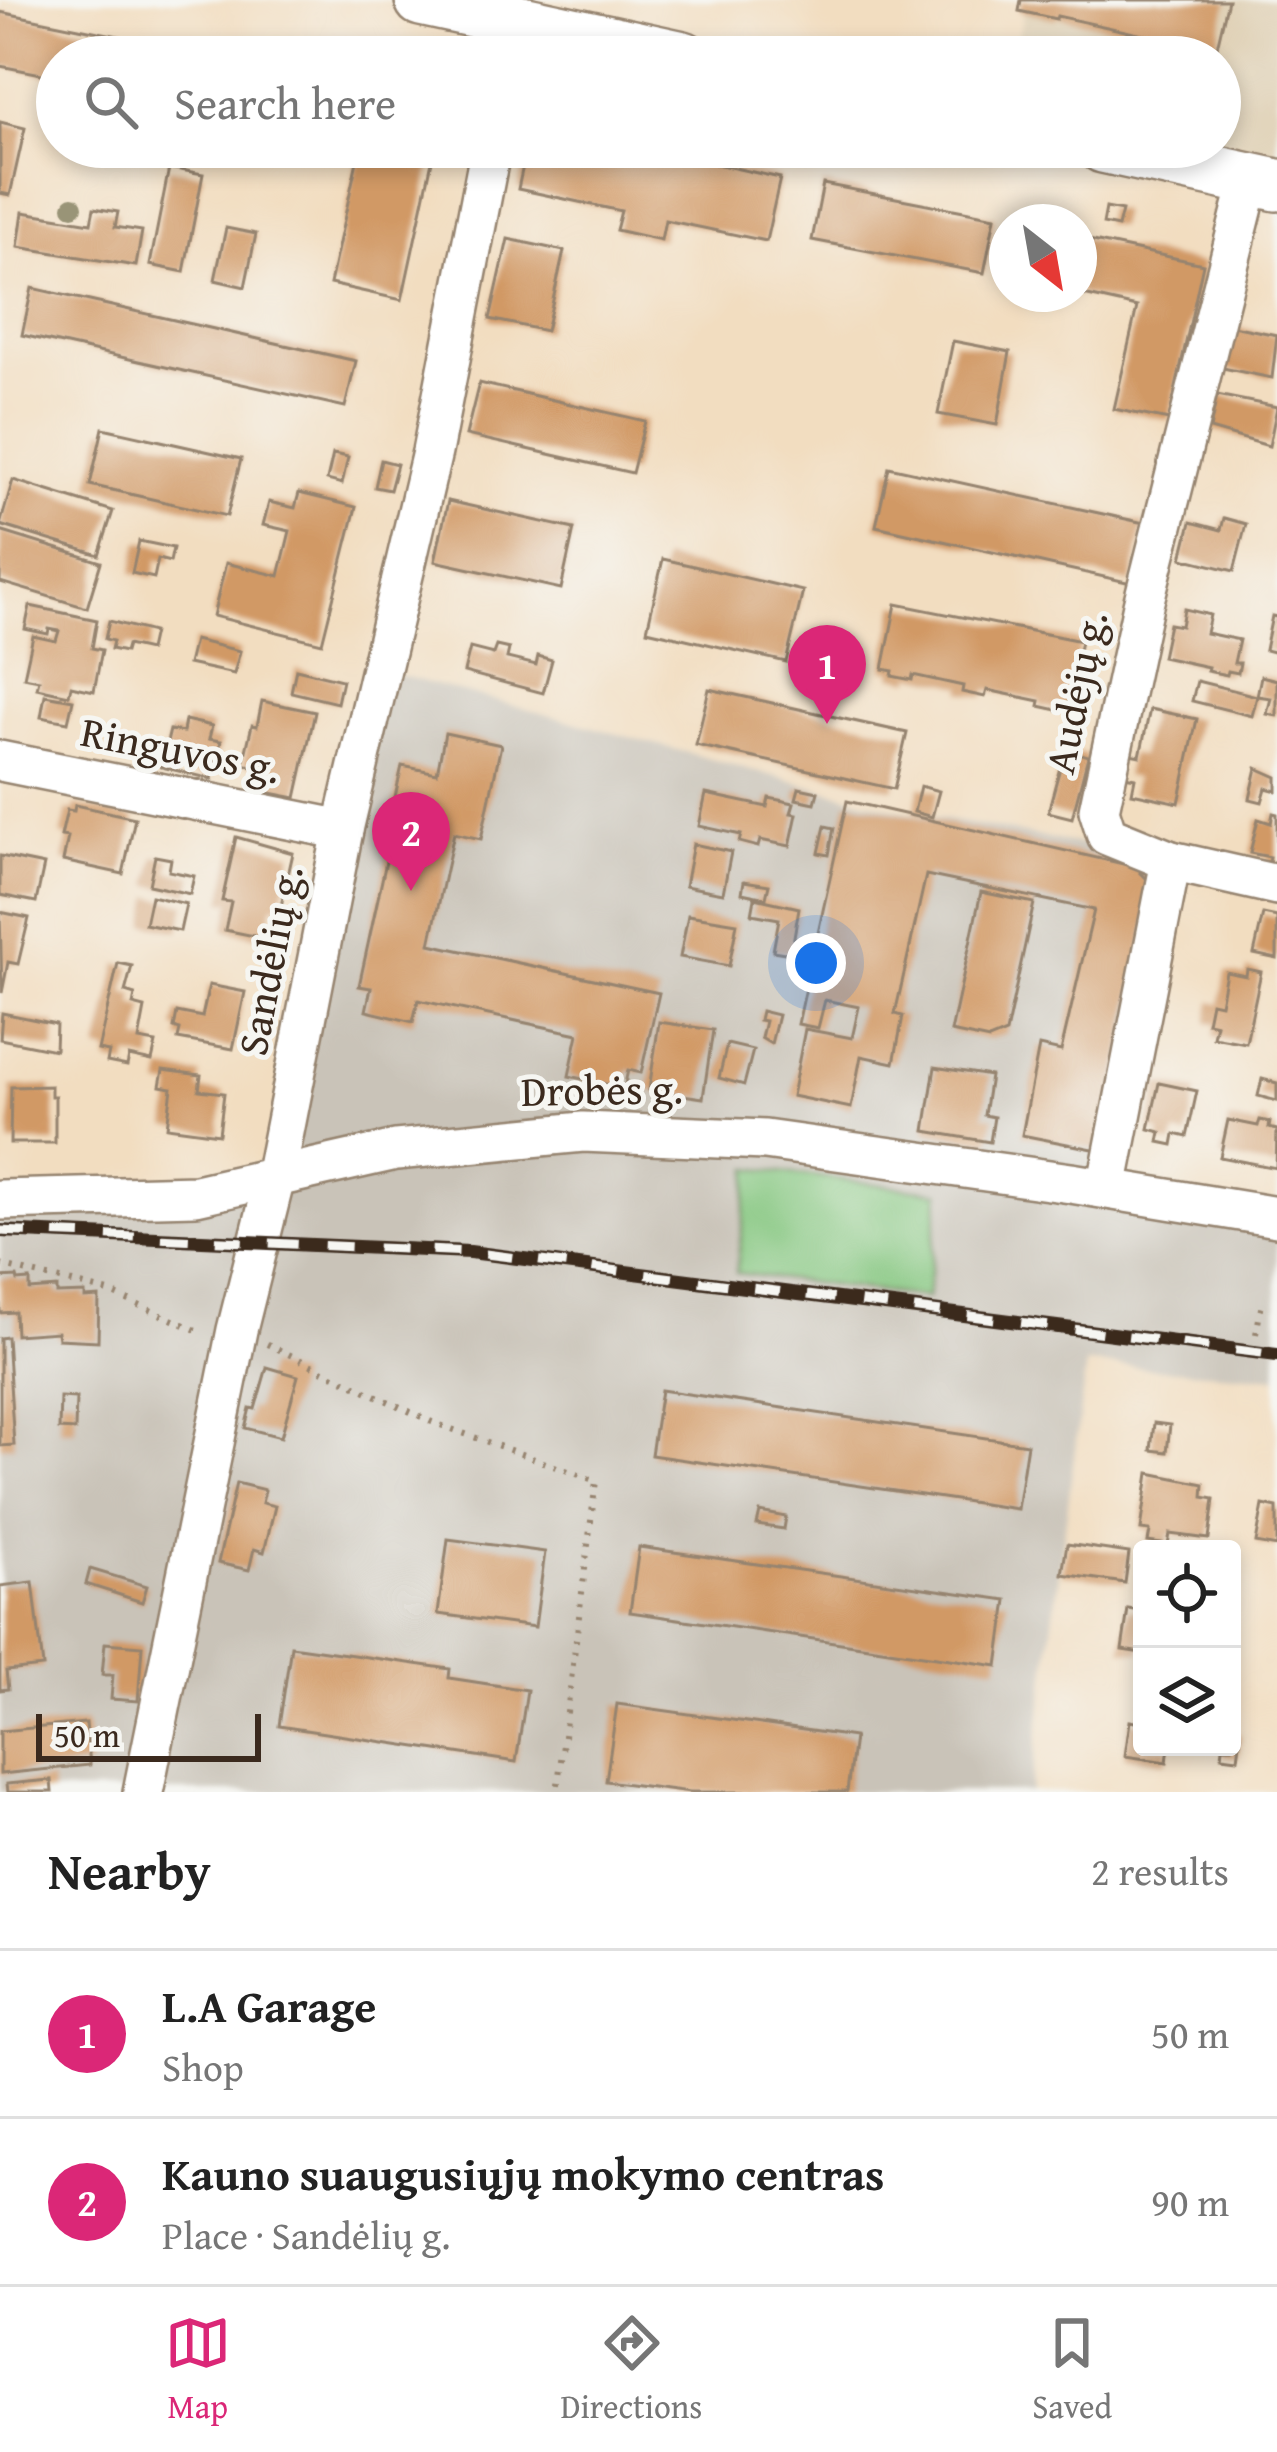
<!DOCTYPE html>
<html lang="en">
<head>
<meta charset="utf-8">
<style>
  body { margin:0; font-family:"Gentium Book Plus",serif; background:#f6f6f6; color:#222 }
  .controls { position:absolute; right:36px; bottom:36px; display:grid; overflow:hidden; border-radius:12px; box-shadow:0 6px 18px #0003 }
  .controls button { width:108px; height:108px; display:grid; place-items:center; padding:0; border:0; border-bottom:3px solid #e0e0e0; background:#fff; color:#222; font:60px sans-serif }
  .compass { position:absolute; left:989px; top:204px; width:108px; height:108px; border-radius:50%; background:#fff; box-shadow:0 6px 18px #0003; rotate:149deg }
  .scale { position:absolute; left:36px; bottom:30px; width:225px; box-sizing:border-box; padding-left:12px; border:6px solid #3b2a1e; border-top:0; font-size:33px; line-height:42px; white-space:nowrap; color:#3b2a1e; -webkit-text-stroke:9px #f6f6f2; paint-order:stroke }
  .you { position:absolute; left:816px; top:963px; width:42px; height:42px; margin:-30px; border:9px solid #fff; border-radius:50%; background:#1a73e8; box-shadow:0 0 0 18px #1a73e833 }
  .badge { display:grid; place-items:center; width:78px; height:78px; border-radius:50%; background:#db2777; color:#fff; font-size:39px; font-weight:700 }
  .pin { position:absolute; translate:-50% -99px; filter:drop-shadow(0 3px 6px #0008) }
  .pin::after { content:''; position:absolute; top:63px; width:42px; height:36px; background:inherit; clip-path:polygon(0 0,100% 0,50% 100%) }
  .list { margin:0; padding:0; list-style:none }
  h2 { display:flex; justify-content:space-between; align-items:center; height:156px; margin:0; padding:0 48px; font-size:51px }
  h2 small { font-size:39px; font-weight:400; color:#767676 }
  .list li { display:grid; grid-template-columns:78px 1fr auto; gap:36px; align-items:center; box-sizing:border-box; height:168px; padding:0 48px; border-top:3px solid #e0e0e0 }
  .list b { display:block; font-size:45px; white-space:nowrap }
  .list p { margin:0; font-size:39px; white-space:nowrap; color:#767676 }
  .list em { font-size:39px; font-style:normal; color:#767676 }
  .icon { flex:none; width:66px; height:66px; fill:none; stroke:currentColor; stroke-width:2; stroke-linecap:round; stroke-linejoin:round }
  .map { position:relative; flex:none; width:1277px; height:1792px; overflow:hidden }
  .search { position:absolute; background:#fff; box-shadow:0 6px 18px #0003; left:36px; right:36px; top:36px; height:132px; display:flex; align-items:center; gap:30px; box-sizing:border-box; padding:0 42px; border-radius:66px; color:#767676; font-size:45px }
  .sheet { height:492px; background:#fff }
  nav { display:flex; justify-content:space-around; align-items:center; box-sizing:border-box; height:168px; border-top:3px solid #e0e0e0; background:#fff; font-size:33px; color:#767676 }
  nav a { display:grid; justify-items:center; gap:6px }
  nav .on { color:#db2777 }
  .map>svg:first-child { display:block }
  .built { fill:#deceb1 }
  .industrial { fill:#c9c3b8 }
  .green { fill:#84c67f; stroke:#60784e; stroke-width:3 }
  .building { fill:#d19965 }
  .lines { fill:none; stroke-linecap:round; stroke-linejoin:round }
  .minor-casing { stroke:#96846f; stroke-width:44 }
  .major-casing { stroke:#96846f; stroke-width:56 }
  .path { stroke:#96846f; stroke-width:6; stroke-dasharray:3 9; stroke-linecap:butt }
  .minor { stroke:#fff; stroke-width:39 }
  .major { stroke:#fff; stroke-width:51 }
  .rail-casing { stroke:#3b2a1e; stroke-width:14 }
  .rail { stroke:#f6f6f2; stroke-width:9; stroke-dasharray:27; stroke-linecap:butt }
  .tree { fill:#999477 }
  .labels { text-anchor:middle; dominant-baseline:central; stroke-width:10; stroke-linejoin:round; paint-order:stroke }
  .street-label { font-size:42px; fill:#3b2a1e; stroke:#f6f6f2 }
</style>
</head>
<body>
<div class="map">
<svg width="1277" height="1792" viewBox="0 0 1277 1792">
  <rect width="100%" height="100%" fill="#f6f6f2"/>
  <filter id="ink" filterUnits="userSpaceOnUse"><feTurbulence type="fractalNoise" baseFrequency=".00833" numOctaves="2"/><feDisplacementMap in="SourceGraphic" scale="24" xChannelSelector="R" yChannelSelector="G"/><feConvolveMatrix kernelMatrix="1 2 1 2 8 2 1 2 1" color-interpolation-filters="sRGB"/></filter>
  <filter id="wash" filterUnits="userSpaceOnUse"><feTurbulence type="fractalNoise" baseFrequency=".004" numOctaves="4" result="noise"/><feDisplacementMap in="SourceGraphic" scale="48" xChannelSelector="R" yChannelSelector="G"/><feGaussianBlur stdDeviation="2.7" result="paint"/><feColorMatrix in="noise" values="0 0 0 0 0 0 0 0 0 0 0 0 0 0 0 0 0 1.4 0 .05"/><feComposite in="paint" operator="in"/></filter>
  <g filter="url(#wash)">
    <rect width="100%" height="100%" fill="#f2ddc0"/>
    <polygon class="built" points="1027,0 1277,0 1277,151 1220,140 1220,57 1013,57"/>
    <polygon class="industrial" points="380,670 915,814 1171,861 1107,1188 1277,1217 1277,1377 1086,1364 1031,1792 0,1792 0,1200 275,1177"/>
    <polygon class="green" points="750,1168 940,1192 927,1298 736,1273"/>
    <g id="blocks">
      <g class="building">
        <polygon points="1021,0 1228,0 1216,51 1057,16 1056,19 1019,11"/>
        <polygon points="0,12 197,52 196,57 57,57 57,77 0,66"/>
        <polygon points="0,122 25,128 10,195 0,193"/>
        <polygon points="300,147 435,147 402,300 330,284 357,161"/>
        <polygon points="527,147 639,147 780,178 766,241 665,220 661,240 616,230 621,211 518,189"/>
        <polygon points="169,168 203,174 184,272 150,265"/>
        <polygon points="823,184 995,217 984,273 812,240"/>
        <polygon points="94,208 118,212 115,227 142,231 136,266 18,247 23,212 91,223"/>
        <polygon points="1106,208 1122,211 1118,227 1103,224"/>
        <polygon points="226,228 256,234 245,287 215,280"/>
        <polygon points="1079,238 1203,264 1169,420 1114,409 1137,307 1079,294"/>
        <polygon points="508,239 564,251 546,331 490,319"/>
        <polygon points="32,288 356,361 345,407 22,335"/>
        <polygon points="1232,326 1277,335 1272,378 1223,368"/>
        <polygon points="953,341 1010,352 997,425 938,414"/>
        <polygon points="479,383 645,421 632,473 466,435"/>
        <polygon points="1217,395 1277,407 1269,446 1210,429"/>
        <polygon points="103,428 241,459 227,516 90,485"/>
        <polygon points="333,454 348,457 342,484 327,480"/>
        <polygon points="381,460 397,464 390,490 375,487"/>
        <polygon points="889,467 1144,523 1131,583 876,526"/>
        <polygon points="13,480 113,511 99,555 0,525"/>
        <polygon points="299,493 356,507 322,643 213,616 226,563 279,576 290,531 263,525 269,502 295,508"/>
        <polygon points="448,501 574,529 561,589 435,561"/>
        <polygon points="1224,518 1246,524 1234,571 1182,558 1191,522 1221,530"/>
        <polygon points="0,531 101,562 87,608 0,582"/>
        <polygon points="139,541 173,548 170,562 158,559 154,578 132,573"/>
        <polygon points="663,559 803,591 786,662 647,630"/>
        <polygon points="896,604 1081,641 1068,707 1058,705 1057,710 1039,706 1040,701 987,690 985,697 962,692 963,686 913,675 912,680 892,676 893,671 883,669"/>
        <polygon points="30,606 97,620 92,648 102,650 94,691 71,686 69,695 37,688 39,680 24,677 33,636 56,641 59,631 49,629 48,634 25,629"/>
        <polygon points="1184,609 1210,615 1206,633 1239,640 1234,663 1240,663 1238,673 1228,671 1227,675 1207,671 1208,667 1162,657 1169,624 1181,626"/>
        <polygon points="1272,616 1277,617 1277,653 1265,650"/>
        <polygon points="109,621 153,632 149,650 127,645 125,652 111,649 113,641 105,639"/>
        <polygon points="194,640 240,651 234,674 188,664"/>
        <polygon points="496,646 509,649 507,658 536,665 538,656 552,660 543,693 464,672 470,648 493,654"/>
        <polygon points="296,669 342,680 337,703 291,692"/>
        <polygon points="1261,676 1277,680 1277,716 1267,714 1271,698 1257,696"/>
        <polygon points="1197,681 1257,696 1252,716 1192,701"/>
        <polygon points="709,689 907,733 894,789 696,745"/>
        <polygon points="45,695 73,700 68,722 41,717"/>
        <polygon points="262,701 315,712 296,798 255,790 260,768 243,764 252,725 257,726"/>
        <polygon points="1150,709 1197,719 1179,803 1132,793 1135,778 1125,776 1130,754 1140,756"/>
        <polygon points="185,720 212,726 209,739 221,741 212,779 161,767 170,730 183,732"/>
        <polygon points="445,733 501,745 481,839 454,833 430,944 659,993 641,1073 628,1070 624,1088 569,1076 578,1034 418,1000 413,1022 366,1011 371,988 359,986 395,820 390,819 402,766 437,773"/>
        <polygon points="1065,749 1088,756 1072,818 1048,812"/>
        <polygon points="1257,768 1277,777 1277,791 1266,788 1262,802 1250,799"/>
        <polygon points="920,786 939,791 932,817 914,812"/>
        <polygon points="799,788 818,792 815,803 796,799"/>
        <polygon points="706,794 767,807 769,798 794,803 791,813 797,814 790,846 760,840 758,847 739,842 741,835 699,826"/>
        <polygon points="847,801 1141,868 1140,872 1154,886 1103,1151 1022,1135 1039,1046 1061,1051 1094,910 926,875 895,1014 903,1016 894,1063 861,1056 851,1108 792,1096 805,1029 852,1038 859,1007 825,1000 818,1028 798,1024"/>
        <polygon points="75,805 135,818 123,874 63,861 68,837 61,836 67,810 74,811"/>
        <polygon points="1273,813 1277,814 1277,869 1268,867 1270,857 1250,853 1258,819 1271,823"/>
        <polygon points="825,826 834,828 829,855 819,853"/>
        <polygon points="236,837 293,853 281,906 273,905 269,927 276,929 274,940 225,930 231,902 222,901"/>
        <polygon points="693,844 731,852 723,893 685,886"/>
        <polygon points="0,856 44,865 36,902 0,895"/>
        <polygon points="155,856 171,859 169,871 194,876 190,894 149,885"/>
        <polygon points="744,881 769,885 766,898 742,893"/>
        <polygon points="981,892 1034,903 1006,1033 989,1040 951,1032"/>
        <polygon points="151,896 186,904 180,931 145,924"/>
        <polygon points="755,898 799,908 791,954 773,951 779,919 752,914"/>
        <polygon points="0,912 29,918 18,964 8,962 2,993"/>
        <polygon points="1263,914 1277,917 1277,959 1254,954"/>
        <polygon points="688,915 737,923 729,966 680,957"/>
        <polygon points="118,963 132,966 125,992 135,995 133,1005 145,1008 139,1040 156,1043 152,1061 129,1056 127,1066 107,1062 109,1052 98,1050"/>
        <polygon points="1247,969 1261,972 1246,1043 1213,1037 1216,1024 1207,1022 1211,1002 1220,1004 1226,972 1246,976"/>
        <polygon points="209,985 245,992 233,1049 178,1039 180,1030 174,1028 177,1012 202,1017"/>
        <polygon points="761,1011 778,1015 771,1044 761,1038 765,1021 759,1020"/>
        <polygon points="2,1013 56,1024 55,1050 0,1039"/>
        <polygon points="659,1022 713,1030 703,1098 649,1090"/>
        <polygon points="727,1044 753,1050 744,1085 719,1078"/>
        <polygon points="935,1067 990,1076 984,1115 994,1117 990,1142 925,1131"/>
        <polygon points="163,1070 201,1075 199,1090 224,1093 219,1134 167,1127 172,1088 160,1086"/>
        <polygon points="1262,1079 1277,1083 1277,1101 1258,1096"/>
        <polygon points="1159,1083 1197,1091 1187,1137 1175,1134 1173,1145 1159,1142 1161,1132 1149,1129"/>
        <polygon points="51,1086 51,1096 55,1096 55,1143 10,1143 11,1087"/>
        <polygon points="1228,1120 1258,1126 1260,1120 1270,1122 1269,1128 1277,1130 1276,1168 1220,1157"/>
        <polygon points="17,1277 18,1281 30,1280 30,1290 57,1288 57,1294 85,1293 85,1298 99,1297 98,1341 58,1339 57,1332 16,1335 15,1312 0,1313 0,1278"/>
        <polygon points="7,1337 14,1445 0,1446 0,1338"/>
        <polygon points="267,1367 298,1376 281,1437 245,1428 250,1408 255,1409"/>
        <polygon points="661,1390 1027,1444 1017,1509 651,1455"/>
        <polygon points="60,1397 76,1398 75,1430 59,1429"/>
        <polygon points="1154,1423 1170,1425 1167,1452 1151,1450"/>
        <polygon points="1149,1473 1204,1484 1203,1497 1214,1499 1209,1539 1170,1534 1168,1545 1148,1542 1150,1531 1141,1530"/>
        <polygon points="236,1483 265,1490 262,1503 275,1506 264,1552 254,1549 249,1570 218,1563"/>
        <polygon points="1263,1505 1277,1508 1277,1547 1256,1543"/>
        <polygon points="760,1512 786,1517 784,1529 757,1525"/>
        <polygon points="448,1539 545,1552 535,1627 438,1614"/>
        <polygon points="1067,1544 1129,1553 1125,1583 1062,1574"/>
        <polygon points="639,1547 1007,1600 998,1666 630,1612"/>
        <polygon points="90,1569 147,1586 142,1602 86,1584"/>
        <polygon points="33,1582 43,1667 6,1671 8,1689 0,1690 0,1586"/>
        <polygon points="1128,1609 1142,1611 1142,1653 1122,1650"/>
        <polygon points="105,1643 142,1646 138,1701 111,1699 113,1675 102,1675"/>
        <polygon points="291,1646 450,1669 449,1678 527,1690 516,1762 279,1726"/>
        <polygon points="617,1704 854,1737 847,1792 690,1792 606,1781"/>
        <polygon points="1130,1721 1142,1723 1142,1747 1169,1747 1167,1762 1125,1756"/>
        <polygon points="86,1723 90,1765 0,1774 0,1731"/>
        <polygon points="1232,1733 1241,1735 1238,1758 1222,1756 1223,1747 1232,1747"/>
        <polygon points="51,1780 52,1792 7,1792 6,1784"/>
      </g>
    </g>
  </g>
  <g filter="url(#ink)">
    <use href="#blocks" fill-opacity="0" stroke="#96846f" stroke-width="3"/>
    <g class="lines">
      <g class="minor-casing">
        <g id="minor">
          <polyline points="508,57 516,21"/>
          <polyline points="0,761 343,830"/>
          <polyline points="1171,861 1277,885"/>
          <polyline points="1107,1188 1171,861 1107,835 1099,810 1143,605 1250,179"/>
          <polyline points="0,1200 196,1195 396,1150 583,1132 765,1140 1071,1183 1277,1217"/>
          <polyline points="143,1792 237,1330 275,1178 343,830 432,452 491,147"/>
        </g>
      </g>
      <g class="major-casing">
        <g id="major">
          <polyline points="421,0 683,57"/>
          <polyline points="1103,147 1277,185"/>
        </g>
      </g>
      <g class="path">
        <polyline points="0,1265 109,1292 203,1333"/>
        <polyline points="1256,1334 1262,1303"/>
        <polyline points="267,1344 432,1422 596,1481 557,1792"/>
      </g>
      <use href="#minor" class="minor"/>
      <use href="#major" class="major"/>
      <g class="rail-casing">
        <polyline id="rail" points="0,1231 470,1252 1277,1355"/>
      </g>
      <use href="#rail" class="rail"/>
    </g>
    <circle class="tree" cx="73" cy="206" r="10"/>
  </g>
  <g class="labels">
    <g class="street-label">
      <text transform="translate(1075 692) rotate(-78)">Audėjų g.</text>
      <text transform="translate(181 749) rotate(11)">Ringuvos g.</text>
      <text transform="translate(269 960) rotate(-79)">Sandėlių g.</text>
      <text transform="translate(602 1089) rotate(-1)">Drobės g.</text>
    </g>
  </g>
</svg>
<div class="controls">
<button><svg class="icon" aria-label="locate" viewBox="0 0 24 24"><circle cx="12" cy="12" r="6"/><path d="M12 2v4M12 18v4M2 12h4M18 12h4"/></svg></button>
<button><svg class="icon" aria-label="layers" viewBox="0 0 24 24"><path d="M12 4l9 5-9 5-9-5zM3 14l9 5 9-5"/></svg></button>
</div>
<svg class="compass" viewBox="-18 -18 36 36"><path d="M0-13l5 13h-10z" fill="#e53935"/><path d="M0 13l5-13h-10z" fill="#767676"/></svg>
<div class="scale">50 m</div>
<div class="you"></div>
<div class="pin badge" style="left:827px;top:724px">1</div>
<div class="pin badge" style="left:411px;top:891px">2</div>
<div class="search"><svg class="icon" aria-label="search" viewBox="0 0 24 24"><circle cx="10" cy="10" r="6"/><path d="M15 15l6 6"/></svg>Search here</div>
</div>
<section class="sheet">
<h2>Nearby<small>2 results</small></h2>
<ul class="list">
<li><span class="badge">1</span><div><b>L.A Garage</b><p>Shop</p></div><em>50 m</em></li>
<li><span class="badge">2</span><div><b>Kauno suaugusiųjų mokymo centras</b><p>Place · Sandėlių g.</p></div><em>90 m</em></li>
</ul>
</section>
<nav>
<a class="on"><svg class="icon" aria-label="map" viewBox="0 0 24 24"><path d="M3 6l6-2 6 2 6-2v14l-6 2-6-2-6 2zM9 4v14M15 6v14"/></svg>Map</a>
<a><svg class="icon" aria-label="directions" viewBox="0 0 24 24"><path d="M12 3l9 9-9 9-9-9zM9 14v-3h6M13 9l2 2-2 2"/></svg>Directions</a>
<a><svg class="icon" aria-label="saved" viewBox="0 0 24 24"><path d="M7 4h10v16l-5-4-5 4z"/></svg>Saved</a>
</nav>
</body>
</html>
